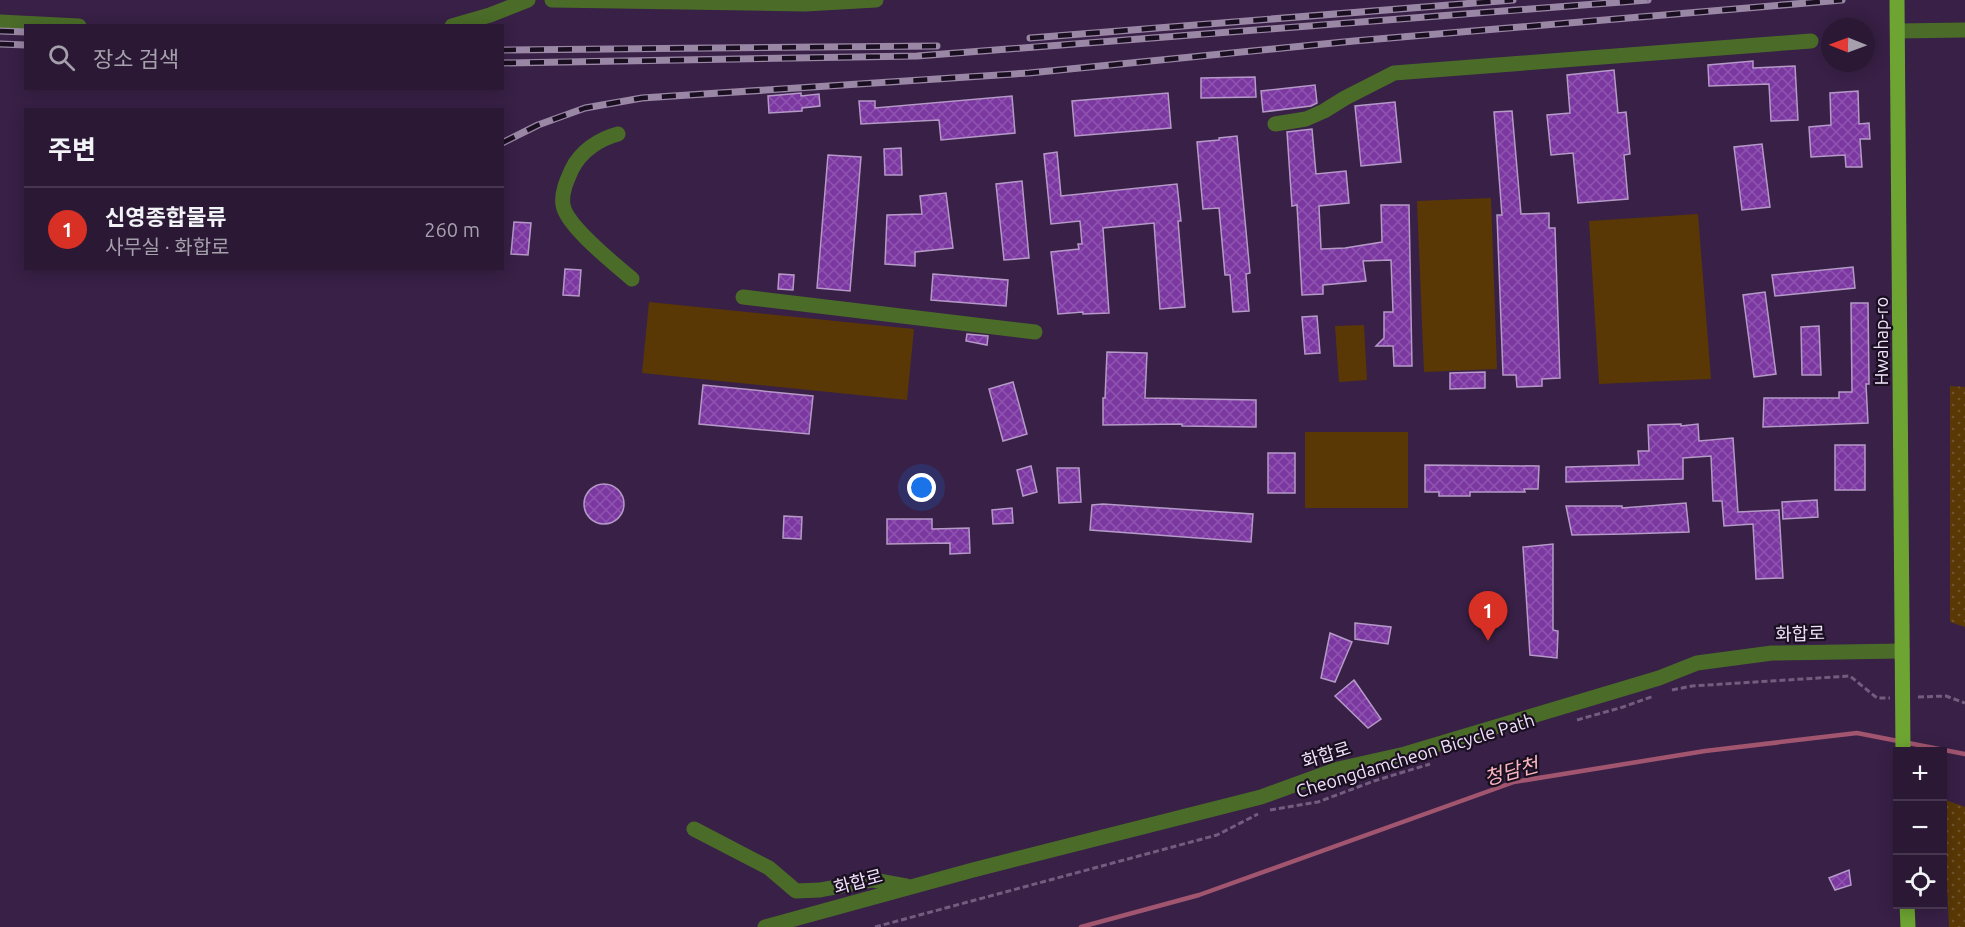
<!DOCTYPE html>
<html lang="ko">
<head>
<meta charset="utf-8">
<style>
  body { margin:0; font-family:Ubuntu,"Noto Sans KR",sans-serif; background:#362540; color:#f1f3f6 }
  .controls { position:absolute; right:18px; bottom:18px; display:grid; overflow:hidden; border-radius:0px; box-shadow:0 3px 15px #0003 }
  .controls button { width:54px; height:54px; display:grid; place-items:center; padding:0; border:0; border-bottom:2px solid #46374f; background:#2a1834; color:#f1f3f6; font:30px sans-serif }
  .compass { position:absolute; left:1821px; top:18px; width:54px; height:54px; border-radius:50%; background:#2a1834; box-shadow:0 3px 15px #0003; rotate:271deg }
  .you { position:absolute; left:922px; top:488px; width:21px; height:21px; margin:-15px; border:4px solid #fff; border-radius:50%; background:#1a73e8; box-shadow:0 0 0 9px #1a73e833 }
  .badge { display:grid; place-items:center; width:39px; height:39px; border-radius:50%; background:#d93025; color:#fff; font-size:20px; font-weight:700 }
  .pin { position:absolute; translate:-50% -50px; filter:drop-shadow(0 2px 3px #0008) }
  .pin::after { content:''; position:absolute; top:32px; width:21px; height:18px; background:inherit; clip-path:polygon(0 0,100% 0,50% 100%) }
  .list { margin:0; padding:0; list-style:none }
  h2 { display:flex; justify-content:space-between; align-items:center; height:78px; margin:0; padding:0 24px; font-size:26px }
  h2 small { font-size:20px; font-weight:400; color:#a5a0ac }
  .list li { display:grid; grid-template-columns:39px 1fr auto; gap:18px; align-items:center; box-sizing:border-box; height:84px; padding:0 24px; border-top:2px solid #46374f }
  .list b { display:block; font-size:22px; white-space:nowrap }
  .list p { margin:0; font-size:20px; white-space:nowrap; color:#a5a0ac }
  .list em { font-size:20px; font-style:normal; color:#a5a0ac }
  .icon { flex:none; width:33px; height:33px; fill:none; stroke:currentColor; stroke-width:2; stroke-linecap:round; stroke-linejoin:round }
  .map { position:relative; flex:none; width:1965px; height:927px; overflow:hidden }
  .search { position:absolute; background:#2a1834; box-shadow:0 3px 15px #0003; left:24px; top:24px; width:480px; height:66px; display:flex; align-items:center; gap:15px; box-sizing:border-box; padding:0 21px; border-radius:0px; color:#a5a0ac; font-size:22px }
  .panel { position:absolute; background:#2a1834; box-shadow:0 3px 15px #0003; left:24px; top:108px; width:480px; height:162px; border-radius:0px }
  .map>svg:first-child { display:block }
  .grass { fill:url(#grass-dots) }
  .park { fill:#593806 }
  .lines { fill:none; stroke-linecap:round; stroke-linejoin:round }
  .stream { stroke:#a1556f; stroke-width:4.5 }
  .building { fill:url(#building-cross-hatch); stroke:#b599c7; stroke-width:1.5 }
  .path { stroke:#735d7f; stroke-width:3; stroke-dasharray:6 3; stroke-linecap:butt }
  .minor { stroke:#4a6c28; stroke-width:15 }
  .major { stroke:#6ea532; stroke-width:15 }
  .rail-casing { stroke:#9a87a6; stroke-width:7 }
  .rail { stroke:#1a0f20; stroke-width:4.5; stroke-dasharray:14; stroke-linecap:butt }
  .labels { text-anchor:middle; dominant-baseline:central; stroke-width:4.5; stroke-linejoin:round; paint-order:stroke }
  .street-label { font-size:18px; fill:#f1e2fb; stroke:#1a0f20 }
  .water-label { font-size:20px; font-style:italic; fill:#fab6be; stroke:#1a0f20 }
</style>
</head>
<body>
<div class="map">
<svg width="1965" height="927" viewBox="0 0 1965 927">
  <defs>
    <pattern id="grass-dots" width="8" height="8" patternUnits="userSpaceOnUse" patternTransform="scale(1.5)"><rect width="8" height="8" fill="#593806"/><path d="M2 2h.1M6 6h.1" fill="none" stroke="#71542b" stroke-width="1.8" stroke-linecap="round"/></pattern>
    <pattern id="building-cross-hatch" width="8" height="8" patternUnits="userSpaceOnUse" patternTransform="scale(1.5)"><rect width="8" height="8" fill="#7c38a1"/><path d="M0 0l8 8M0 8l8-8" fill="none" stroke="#8f54af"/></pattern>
  </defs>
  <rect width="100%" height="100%" fill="#382046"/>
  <g class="grass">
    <polygon points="1950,386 1965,387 1965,627 1950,622"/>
    <polygon points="1943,799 1965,807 1965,927 1949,927"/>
  </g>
  <g class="park">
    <polygon points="1491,198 1497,369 1424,372 1417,201"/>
    <polygon points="1698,214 1711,379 1599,384 1589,221"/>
    <polygon points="649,302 914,329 907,400 642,373"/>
    <polygon points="1364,325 1367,380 1339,382 1335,326"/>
    <rect x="1305" y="432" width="103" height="76"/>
  </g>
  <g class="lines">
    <polyline class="stream" points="1081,927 1199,895 1514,782 1705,751 1857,733 1965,754"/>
  </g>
  <g class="building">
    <polygon points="1753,61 1753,68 1795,66 1798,120 1771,121 1769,84 1709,86 1708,65"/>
    <polygon points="1614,70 1618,113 1626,112 1630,154 1624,155 1628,199 1578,203 1573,153 1551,155 1547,115 1570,113 1567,75"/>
    <polygon points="1255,77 1256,97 1201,98 1201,78"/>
    <polygon points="1315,85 1317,103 1311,106 1263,112 1261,91"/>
    <polygon points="1858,91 1859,124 1869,123 1870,139 1860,139 1862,167 1846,167 1845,155 1811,157 1809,127 1831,125 1830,93"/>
    <polygon points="801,93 801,96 819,94 820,106 802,108 802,111 769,113 768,96"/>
    <polygon points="1168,93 1171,128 1075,136 1072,101"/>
    <polygon points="1012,96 1015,133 941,140 939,120 861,124 859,101 875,101 875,108"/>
    <polygon points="1395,102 1401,162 1361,166 1355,106"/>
    <polygon points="1512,111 1521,214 1549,213 1549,228 1555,228 1560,378 1542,379 1542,386 1517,387 1516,375 1503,375 1497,215 1502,215 1494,112"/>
    <polygon points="1312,129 1316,174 1346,171 1349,203 1319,206 1321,249 1345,248 1382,242 1381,205 1409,205 1412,366 1394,366 1393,346 1376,346 1384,338 1384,312 1393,312 1391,260 1363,261 1366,281 1323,285 1323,294 1302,295 1297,205 1292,206 1287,132"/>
    <polygon points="1237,136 1250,273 1246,274 1249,311 1233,312 1230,275 1225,275 1219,208 1203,209 1197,142 1219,140 1219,138"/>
    <polygon points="1762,144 1770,207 1742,210 1734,147"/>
    <polygon points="901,148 902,175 885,175 884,149"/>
    <polygon points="1057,152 1061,196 1177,184 1181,221 1178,221 1185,307 1160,309 1154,223 1103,228 1109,313 1083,314 1083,312 1058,314 1051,252 1079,249 1078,244 1082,244 1080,221 1051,224 1044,154"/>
    <polygon points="828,155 861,157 850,291 817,288"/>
    <polygon points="1022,181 1029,258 1004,260 996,184"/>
    <polygon points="946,193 953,248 915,252 915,266 885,264 887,215 922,214 920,196"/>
    <polygon points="514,222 531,223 528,255 511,254"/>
    <polygon points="1853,267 1855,288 1775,296 1772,275"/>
    <polygon points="565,269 581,270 579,296 563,295"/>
    <polygon points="779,274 794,275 793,290 778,289"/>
    <polygon points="933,274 1008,280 1006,306 931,300"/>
    <polygon points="1765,292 1776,374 1754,377 1743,295"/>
    <polygon points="1851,303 1868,303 1869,384 1866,384 1868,423 1763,427 1764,398 1839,398 1839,392 1852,392"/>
    <polygon points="1317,316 1320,353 1305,354 1302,317"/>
    <polygon points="1819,326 1821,375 1802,375 1801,327"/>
    <polygon points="967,334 988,336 987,345 966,341"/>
    <polygon points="1107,352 1147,353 1145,398 1256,400 1256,427 1182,426 1182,424 1103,425 1103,398 1105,398"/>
    <polygon points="1485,372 1485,388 1450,389 1450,373"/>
    <polygon points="1013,382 1027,434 1003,441 989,389"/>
    <polygon points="703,385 813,396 809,434 699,424"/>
    <polygon points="1681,424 1681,426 1698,424 1699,441 1733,438 1738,512 1779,510 1783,578 1756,579 1753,524 1724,526 1722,501 1713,501 1711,456 1683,458 1683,479 1566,482 1566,467 1639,465 1638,451 1649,451 1648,425"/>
    <rect x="1835" y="445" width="30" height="45"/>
    <rect x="1268" y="453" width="27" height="40"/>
    <polygon points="1425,465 1539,466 1538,489 1524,489 1525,492 1470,492 1470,496 1439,496 1439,492 1425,492"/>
    <polygon points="1031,466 1037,492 1023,496 1017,470"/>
    <polygon points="1057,468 1079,468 1081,502 1059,503"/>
    <circle cx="604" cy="504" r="20"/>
    <polygon points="1817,500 1818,517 1783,519 1782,502"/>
    <polygon points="1686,503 1689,532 1625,534 1572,535 1566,506 1622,506 1622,508"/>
    <polygon points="1103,504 1253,514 1251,542 1090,530 1092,505"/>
    <polygon points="1012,508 1013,523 993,524 992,510"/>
    <polygon points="784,516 802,517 801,539 783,538"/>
    <polygon points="887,519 932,519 932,529 969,528 970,553 950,554 950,543 887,544"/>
    <polygon points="1553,544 1553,630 1558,631 1557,658 1530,655 1523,547"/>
    <polygon points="1355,623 1391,627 1388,644 1355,639"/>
    <polygon points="1330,633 1352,642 1335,682 1321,678"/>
    <polygon points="1354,680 1381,719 1368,728 1335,696"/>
    <polygon points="1849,870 1851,885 1835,890 1829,878"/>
  </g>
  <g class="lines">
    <g class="path">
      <polyline points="1672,690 1692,686 1850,676 1877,698 1890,698"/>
      <polyline points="1918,697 1946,696 1965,703"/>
      <polyline points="1577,720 1623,707 1654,696"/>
      <polyline points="1270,810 1318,802 1374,781 1430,764"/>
      <polyline points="875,927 1217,835 1258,814"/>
    </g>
    <g class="minor">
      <polyline points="552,0 805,4 876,0"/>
      <polyline points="0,22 79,26"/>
      <polyline points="452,26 490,15 528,0"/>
      <polyline points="1898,31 1965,30"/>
      <polyline points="1275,124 1306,119 1324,111 1345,98 1394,73 1811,41"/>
      <path d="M618,134C599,139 581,151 572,169C567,180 561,193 563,205C566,226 616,265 632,279"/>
      <polyline points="743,297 1035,332"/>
      <polyline points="694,829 769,868 796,891 820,890 873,880 906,886"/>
      <polyline points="765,927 973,870 1261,797 1338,769 1405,754 1659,678 1697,663 1772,653 1902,651"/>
    </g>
    <g class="major">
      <polyline points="1897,0 1903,752"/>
      <polyline points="1907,904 1908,927"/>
    </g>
    <g class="rail-casing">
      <g id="rail">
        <polyline points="0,31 26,32"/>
        <polyline points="1030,38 1513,0"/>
        <polyline points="0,44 26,45"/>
        <polyline points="502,50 937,46"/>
        <polyline points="502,63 917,56 1648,0"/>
        <polyline points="502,143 538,125 585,108 642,98 1029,73 1354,41 1842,0"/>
      </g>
    </g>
    <use href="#rail" class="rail"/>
  </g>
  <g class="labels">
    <g class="street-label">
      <text transform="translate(1881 341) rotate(-90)">Hwahap-ro</text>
      <text transform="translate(1800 633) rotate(-1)">화합로</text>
      <text transform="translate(1326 754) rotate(-17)">화합로</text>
      <text transform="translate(1415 755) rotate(-17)">Cheongdamcheon Bicycle Path</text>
      <text transform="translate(858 881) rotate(-15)">화합로</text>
    </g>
    <g class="water-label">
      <text transform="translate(1511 771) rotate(-15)">청담천</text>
    </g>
  </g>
</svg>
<div class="controls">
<button>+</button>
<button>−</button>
<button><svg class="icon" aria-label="locate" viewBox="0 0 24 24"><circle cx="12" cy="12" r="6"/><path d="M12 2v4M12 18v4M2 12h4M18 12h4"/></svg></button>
</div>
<svg class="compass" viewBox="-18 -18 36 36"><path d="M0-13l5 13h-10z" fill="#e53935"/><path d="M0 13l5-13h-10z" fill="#a5a0ac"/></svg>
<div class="you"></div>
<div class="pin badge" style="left:1488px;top:641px">1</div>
<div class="search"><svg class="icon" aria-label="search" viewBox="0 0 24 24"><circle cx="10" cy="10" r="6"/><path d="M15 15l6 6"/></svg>장소 검색</div>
<section class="panel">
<h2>주변<small></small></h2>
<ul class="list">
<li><span class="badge">1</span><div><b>신영종합물류</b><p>사무실 · 화합로</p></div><em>260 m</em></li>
</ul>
</section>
</div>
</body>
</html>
